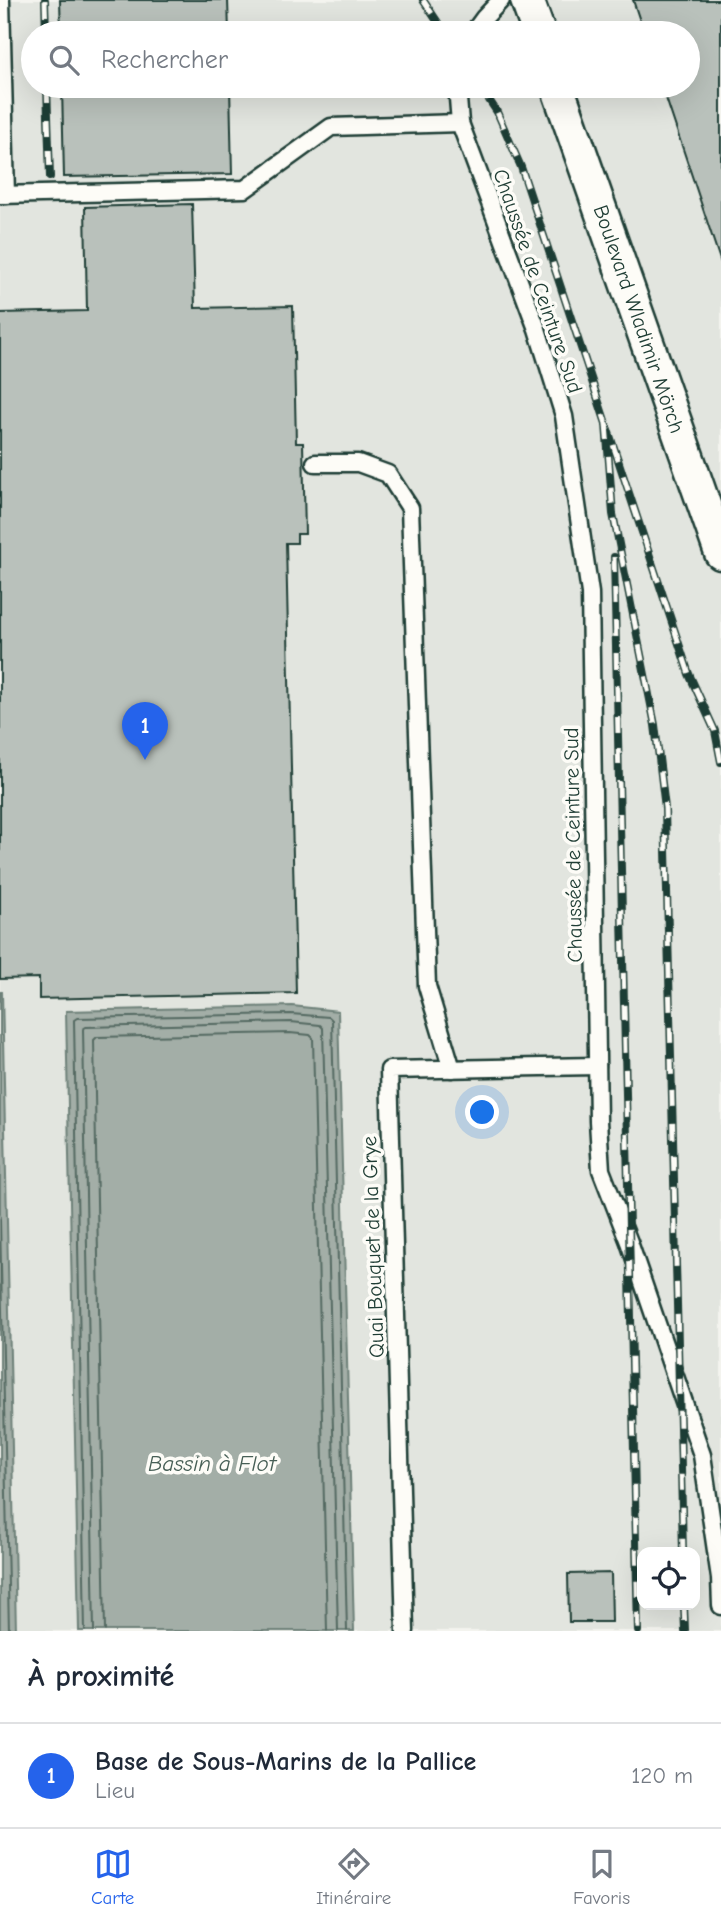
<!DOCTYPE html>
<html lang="fr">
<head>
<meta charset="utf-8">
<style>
  body { margin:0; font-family:"Comic Neue",sans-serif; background:#f2f2f3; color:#1f2937 }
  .controls { position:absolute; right:21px; bottom:21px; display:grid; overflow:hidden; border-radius:14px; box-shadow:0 7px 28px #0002 }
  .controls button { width:63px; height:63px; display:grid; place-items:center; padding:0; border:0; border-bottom:2px solid #e0e1e3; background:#fff; color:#1f2937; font:35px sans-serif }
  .you { position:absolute; left:483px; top:1113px; width:24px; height:24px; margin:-18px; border:5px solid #fff; border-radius:50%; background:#1a73e8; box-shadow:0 0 0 10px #1a73e833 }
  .badge { display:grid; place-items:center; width:46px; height:46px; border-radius:50%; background:#2563eb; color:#fff; font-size:23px; font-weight:700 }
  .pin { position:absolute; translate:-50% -58px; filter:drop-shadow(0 2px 4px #0008) }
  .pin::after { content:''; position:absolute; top:37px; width:24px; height:21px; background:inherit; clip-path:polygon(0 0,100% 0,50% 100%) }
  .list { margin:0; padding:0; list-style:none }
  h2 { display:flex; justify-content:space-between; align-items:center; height:91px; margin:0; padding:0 28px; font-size:30px }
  h2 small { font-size:23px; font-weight:400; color:#747a83 }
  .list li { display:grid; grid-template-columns:46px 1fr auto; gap:21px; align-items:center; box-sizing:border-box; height:105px; padding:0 28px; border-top:2px solid #e0e1e3 }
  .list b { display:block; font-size:26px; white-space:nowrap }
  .list p { margin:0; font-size:23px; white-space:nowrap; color:#747a83 }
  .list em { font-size:23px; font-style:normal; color:#747a83 }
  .icon { flex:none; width:38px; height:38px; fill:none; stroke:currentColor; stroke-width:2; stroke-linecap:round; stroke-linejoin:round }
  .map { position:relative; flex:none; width:721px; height:1631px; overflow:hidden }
  .search { position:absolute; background:#fff; box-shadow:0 7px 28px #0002; left:21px; right:21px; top:21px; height:77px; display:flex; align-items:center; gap:18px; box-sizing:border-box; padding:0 24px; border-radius:38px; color:#747a83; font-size:26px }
  .sheet { height:196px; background:#fff }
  nav { display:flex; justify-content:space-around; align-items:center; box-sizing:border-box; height:98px; border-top:2px solid #e0e1e3; background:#fff; font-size:19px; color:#747a83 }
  nav a { display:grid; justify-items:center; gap:4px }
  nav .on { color:#2563eb }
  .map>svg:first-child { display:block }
  .built { fill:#e2e5df; fill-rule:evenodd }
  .water { fill:#a3aea7; stroke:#6e8179; stroke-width:2 }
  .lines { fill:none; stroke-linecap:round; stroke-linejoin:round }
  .shore { stroke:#546a62; stroke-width:2 }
  .building { fill:#b9c1bb; stroke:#1f3d34; stroke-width:2 }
  .service-casing { stroke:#1f3d34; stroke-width:21 }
  .minor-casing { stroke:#1f3d34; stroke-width:37 }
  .service { stroke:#fdfcf7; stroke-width:16 }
  .minor { stroke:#fdfcf7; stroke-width:32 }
  .rail-casing { stroke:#1f3d34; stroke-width:8 }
  .rail { stroke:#fdfcf7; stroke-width:5; stroke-dasharray:16; stroke-linecap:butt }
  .labels { text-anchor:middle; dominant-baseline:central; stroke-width:7; stroke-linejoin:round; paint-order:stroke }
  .street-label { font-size:21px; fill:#1f3d34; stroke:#fdfcf7 }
  .water-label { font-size:23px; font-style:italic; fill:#475f56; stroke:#fdfcf7 }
</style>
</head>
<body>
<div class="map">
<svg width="721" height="1631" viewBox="0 0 721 1631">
  <rect width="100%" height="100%" fill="#f4f4ef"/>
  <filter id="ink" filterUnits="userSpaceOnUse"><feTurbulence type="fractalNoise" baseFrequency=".0143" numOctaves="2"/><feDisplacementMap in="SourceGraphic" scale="14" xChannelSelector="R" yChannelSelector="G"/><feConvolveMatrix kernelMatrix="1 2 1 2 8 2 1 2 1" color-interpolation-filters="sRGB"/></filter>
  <g filter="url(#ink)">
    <path class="built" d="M0,0H721V1631H0ZM33,33H688V86H33ZM642,1552H695V1605H642Z"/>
    <g class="water">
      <polygon points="0,992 2,992 16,1631 0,1631"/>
      <polygon points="292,1006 338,1011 354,1631 79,1631 66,1011"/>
    </g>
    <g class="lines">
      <g class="shore">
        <polyline points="0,1219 9,1631"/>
        <polyline points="85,1631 74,1020 77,1018 291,1014 329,1017 332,1020 347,1631"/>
        <polyline points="94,1631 83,1029 86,1027 291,1022 320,1025 323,1028 338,1631"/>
        <polyline points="105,1631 94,1040 97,1037 290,1033 310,1035 313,1038 327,1631"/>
      </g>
    </g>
    <g class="building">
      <polygon points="60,0 228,0 229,33 61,33"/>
      <polygon points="633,0 721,0 721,263 662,86 688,86 688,33 644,33"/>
      <polygon points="62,86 230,86 232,174 64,177"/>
      <polygon points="192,204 195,308 293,306 296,443 303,443 305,534 297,534 297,543 286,543 296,993 39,999 39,978 0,979 0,313 87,311 85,207"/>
      <polygon points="611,1573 612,1622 569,1622 568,1574"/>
    </g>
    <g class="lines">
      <g class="service-casing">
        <g id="service">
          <polyline points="1,0 6,195"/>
          <polyline points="473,33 484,18 501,0"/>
          <polyline points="457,86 460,123 537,329 564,416 590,593 598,1121 601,1170 629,1242 702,1455 720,1578 721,1606"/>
          <polyline points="0,195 245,189 331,127 460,123"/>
          <polyline points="315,463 358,463 388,474 410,508 427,986 452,1069"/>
          <polyline points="405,1631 389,1070 597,1066"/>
        </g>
      </g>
      <g class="minor-casing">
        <g id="minor">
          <polyline points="527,0 539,33"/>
          <polyline points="557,86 721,553"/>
        </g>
      </g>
      <use href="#service" class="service"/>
      <use href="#minor" class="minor"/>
      <g class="rail-casing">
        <g id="rail">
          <polyline points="45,0 46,33"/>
          <polyline points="423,0 445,33"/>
          <polyline points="47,86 50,177"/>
          <polyline points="480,86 497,112 521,167 689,674 715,731 721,762"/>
          <polyline points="606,424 613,514 655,725 665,808 683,1552"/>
          <polyline points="614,557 638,1631"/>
          <polyline points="684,1605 685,1631"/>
        </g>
      </g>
      <use href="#rail" class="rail"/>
    </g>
  </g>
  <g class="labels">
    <g class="street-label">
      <text transform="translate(538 281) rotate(71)">Chaussée de Ceinture Sud</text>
      <text transform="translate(639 319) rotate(71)">Boulevard Wladimir Mörch</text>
      <text transform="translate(573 845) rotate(-91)">Chaussée de Ceinture Sud</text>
      <text transform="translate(373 1247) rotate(-92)">Quai Bouquet de la Grye</text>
    </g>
    <g class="water-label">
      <text x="212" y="1463">Bassin à Flot</text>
    </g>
  </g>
</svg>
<div class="controls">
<button><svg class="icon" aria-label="locate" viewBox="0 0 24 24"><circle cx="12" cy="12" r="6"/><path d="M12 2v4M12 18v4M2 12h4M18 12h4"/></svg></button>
</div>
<div class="you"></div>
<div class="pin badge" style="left:145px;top:760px">1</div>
<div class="search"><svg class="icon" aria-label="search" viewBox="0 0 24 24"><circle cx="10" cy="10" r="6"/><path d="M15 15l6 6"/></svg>Rechercher</div>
</div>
<section class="sheet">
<h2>À proximité<small></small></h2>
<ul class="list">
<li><span class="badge">1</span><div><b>Base de Sous-Marins de la Pallice</b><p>Lieu</p></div><em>120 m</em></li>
</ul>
</section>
<nav>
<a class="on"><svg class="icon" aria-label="map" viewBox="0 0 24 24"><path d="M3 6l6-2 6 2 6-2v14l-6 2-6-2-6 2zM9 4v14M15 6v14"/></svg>Carte</a>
<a><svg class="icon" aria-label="directions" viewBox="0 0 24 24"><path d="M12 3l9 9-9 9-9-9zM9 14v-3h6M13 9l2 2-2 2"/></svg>Itinéraire</a>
<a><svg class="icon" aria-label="saved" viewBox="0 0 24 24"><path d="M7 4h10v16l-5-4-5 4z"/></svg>Favoris</a>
</nav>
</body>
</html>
